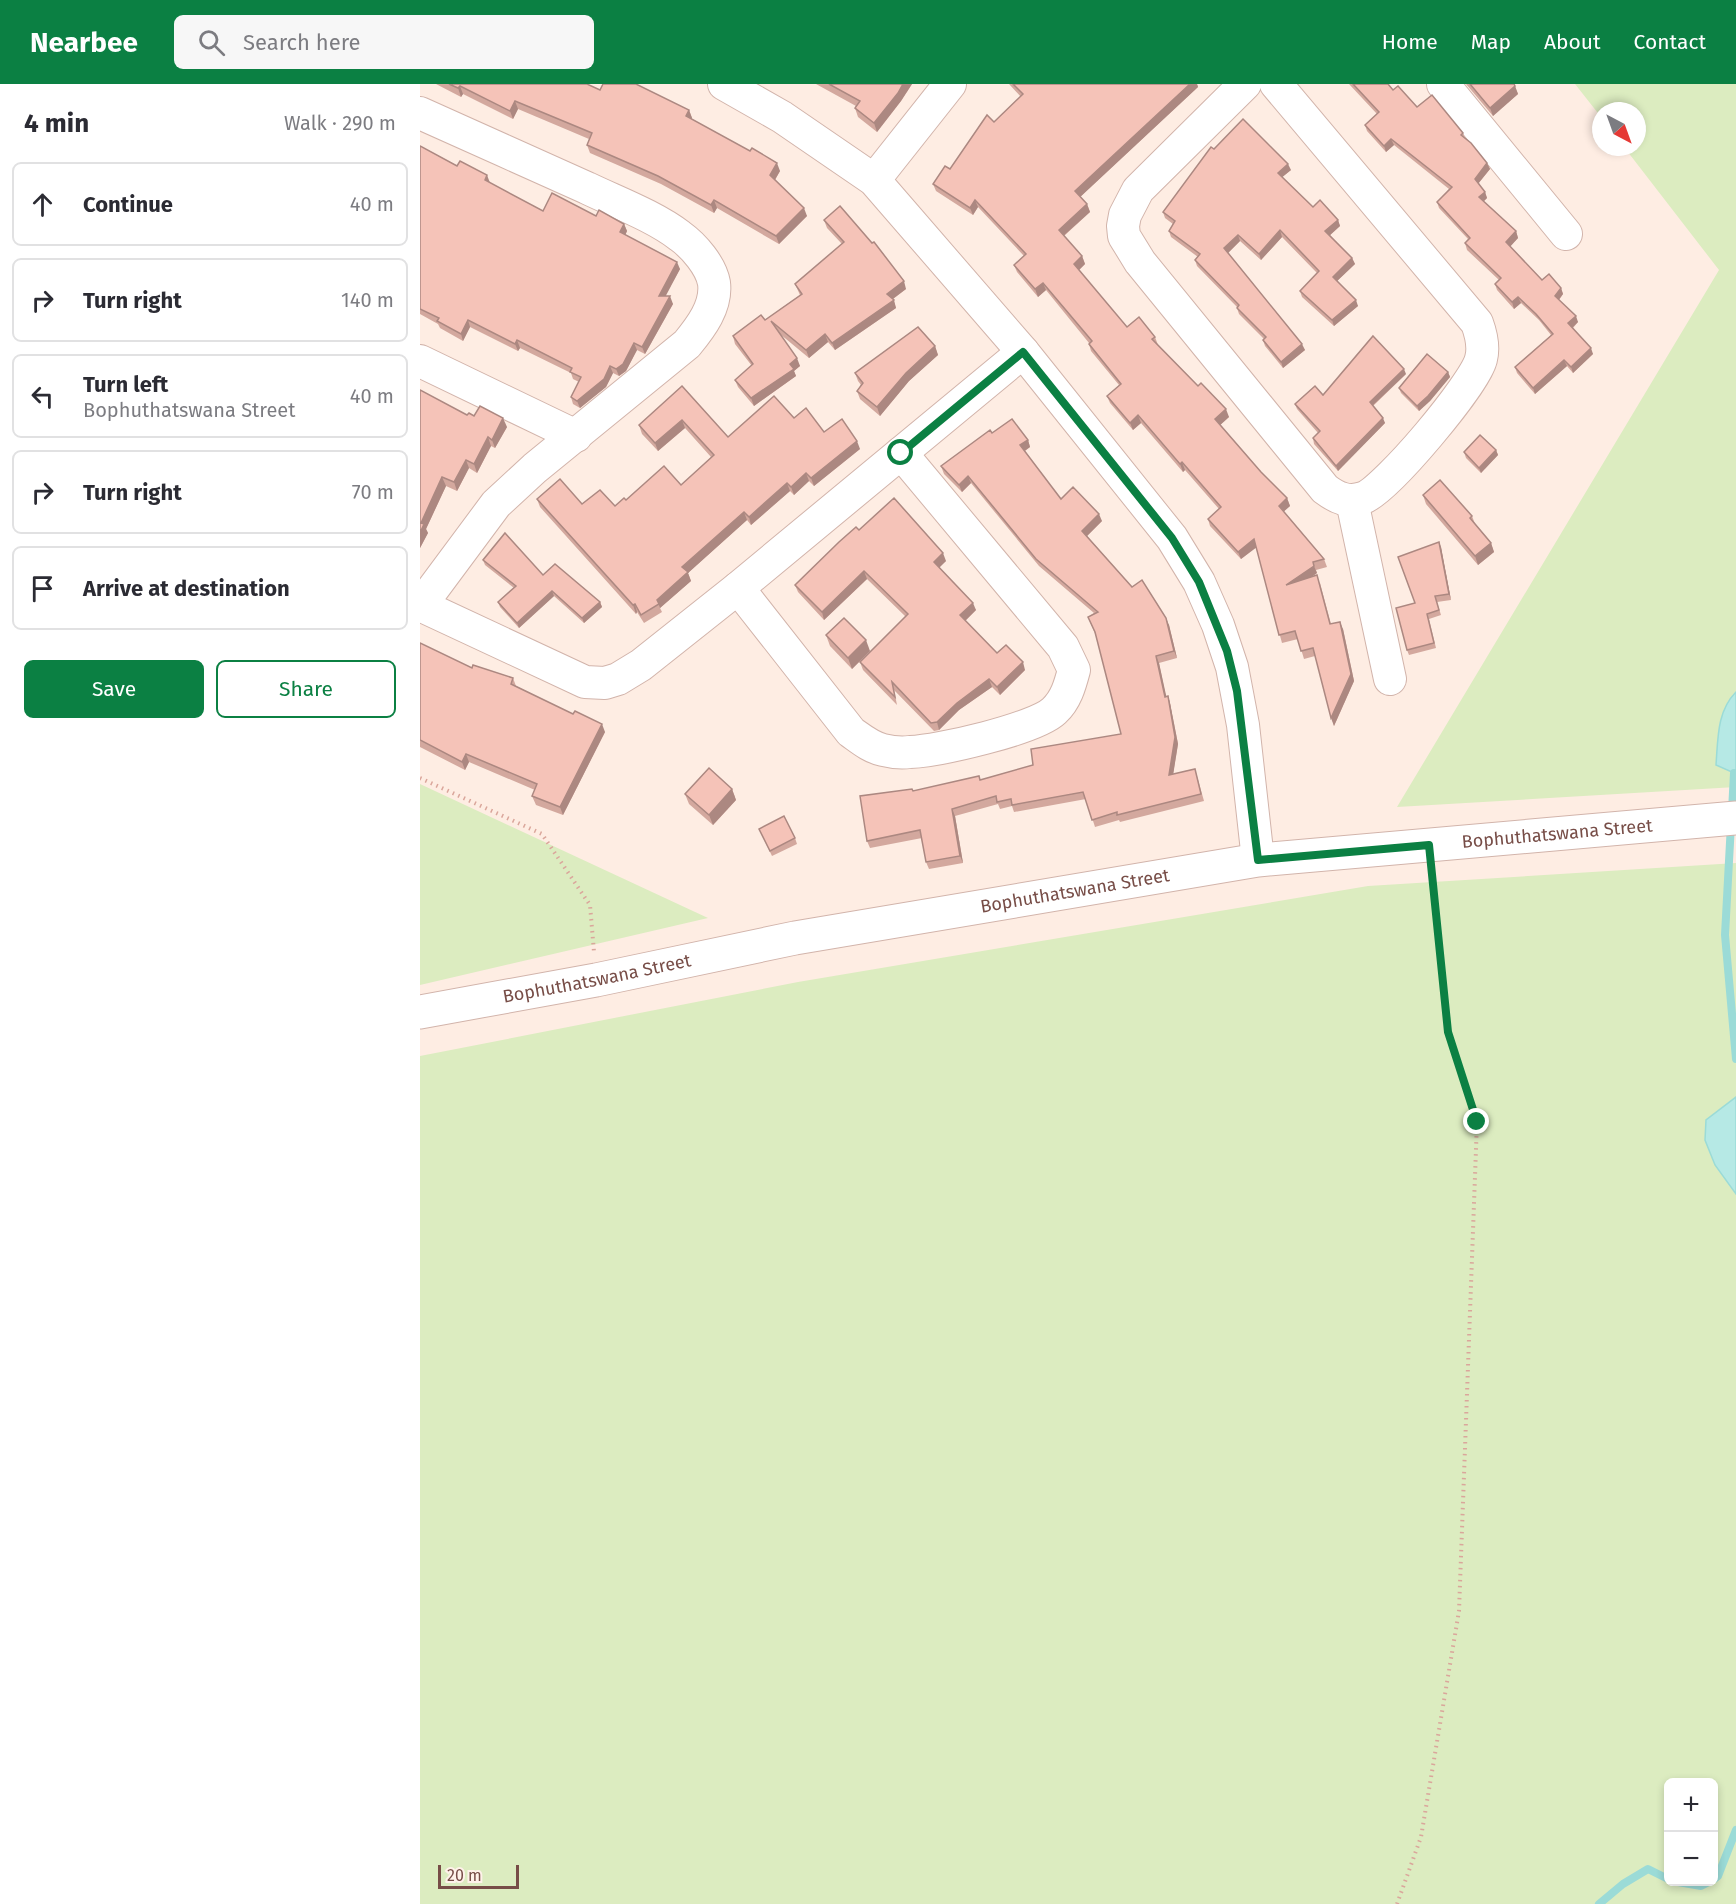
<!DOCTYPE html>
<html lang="en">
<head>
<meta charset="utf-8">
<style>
  body { margin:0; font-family:"Fira Sans",sans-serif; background:#f7f7f7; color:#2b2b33 }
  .controls { position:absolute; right:18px; bottom:18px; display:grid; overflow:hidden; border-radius:9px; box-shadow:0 3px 9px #0003 }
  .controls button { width:54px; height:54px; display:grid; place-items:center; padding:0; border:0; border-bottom:2px solid #e1e1e2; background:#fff; color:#2b2b33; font:30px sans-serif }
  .compass { position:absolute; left:1172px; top:18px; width:54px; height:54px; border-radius:50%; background:#fff; box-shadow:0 3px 9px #0003; rotate:139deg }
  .scale { position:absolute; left:18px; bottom:15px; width:81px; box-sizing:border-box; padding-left:6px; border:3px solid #774d47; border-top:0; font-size:16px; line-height:21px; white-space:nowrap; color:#774d47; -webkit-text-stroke:4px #fff2ea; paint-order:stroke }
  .stop { position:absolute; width:18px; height:18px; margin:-14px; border:4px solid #0b8043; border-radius:50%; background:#fff }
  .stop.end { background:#0b8043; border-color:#fff; box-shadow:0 2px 6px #0008 }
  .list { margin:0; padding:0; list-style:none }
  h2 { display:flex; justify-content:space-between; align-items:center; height:78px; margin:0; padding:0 24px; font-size:26px }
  h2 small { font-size:20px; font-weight:400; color:#7c7c81 }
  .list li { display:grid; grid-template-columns:39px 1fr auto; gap:18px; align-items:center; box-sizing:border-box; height:84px; margin:0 12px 12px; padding:0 12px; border:2px solid #e1e1e2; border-radius:9px }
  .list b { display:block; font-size:22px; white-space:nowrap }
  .list p { margin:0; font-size:20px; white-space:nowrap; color:#7c7c81 }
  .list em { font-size:20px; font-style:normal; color:#7c7c81 }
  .actions { display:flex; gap:12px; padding:18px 24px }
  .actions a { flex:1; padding:14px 0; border:2px solid #0b8043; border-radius:9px; text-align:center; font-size:21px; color:#0b8043 }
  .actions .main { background:#0b8043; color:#fff }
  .icon { flex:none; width:33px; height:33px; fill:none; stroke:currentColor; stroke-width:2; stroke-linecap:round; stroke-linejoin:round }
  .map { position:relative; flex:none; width:1316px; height:1820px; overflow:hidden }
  header { display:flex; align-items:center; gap:36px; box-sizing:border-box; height:84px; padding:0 30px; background:#0b8043; color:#fff }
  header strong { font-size:28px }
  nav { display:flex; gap:33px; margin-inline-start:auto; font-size:21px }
  .search { width:420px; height:54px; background:#f7f7f7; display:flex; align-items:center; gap:15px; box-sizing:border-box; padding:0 21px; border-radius:9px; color:#7c7c81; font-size:22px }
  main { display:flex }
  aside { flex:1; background:#fff }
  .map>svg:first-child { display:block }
  .green { fill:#dcecc0; fill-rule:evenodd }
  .water { fill:#b6e9e5; stroke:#9bdbd7; stroke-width:1.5 }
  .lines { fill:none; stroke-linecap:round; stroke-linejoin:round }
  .stream { stroke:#9bdbd7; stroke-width:8 }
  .minor-casing { stroke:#d2b4ab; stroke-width:34 }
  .tertiary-casing { stroke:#d2b4ab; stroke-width:35 }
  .path { stroke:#daa69b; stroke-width:4; stroke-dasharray:1.5 4.5; stroke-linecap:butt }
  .minor { stroke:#fff; stroke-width:32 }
  .tertiary { stroke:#fff; stroke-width:33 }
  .wall { fill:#d3a89e }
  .shaded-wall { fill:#ac8881 }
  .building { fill:#f5c3b8; stroke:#ac8881; stroke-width:1.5 }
  .route { stroke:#0b8043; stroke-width:8 }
  .labels { text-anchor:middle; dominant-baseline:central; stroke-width:6; stroke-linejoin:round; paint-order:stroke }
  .street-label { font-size:18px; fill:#774d47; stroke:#fff2ea }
</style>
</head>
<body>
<header>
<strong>Nearbee</strong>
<div class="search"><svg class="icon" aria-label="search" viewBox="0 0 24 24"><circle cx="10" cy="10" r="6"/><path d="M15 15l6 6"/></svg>Search here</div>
<nav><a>Home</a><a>Map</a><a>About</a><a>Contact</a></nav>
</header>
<main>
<aside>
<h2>4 min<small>Walk · 290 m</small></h2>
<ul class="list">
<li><svg class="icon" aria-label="ahead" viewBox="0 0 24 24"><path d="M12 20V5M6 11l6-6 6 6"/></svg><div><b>Continue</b></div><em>40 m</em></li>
<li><svg class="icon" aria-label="right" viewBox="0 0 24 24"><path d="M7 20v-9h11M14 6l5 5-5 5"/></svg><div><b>Turn right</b></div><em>140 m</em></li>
<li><svg class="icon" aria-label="left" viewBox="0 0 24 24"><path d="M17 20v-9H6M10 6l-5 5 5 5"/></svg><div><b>Turn left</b><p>Bophuthatswana Street</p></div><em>40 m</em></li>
<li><svg class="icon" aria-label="right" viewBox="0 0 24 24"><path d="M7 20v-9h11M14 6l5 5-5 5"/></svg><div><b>Turn right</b></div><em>70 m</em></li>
<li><svg class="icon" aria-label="arrive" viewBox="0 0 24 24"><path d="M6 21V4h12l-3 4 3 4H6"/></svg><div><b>Arrive at destination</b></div></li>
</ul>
<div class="actions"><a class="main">Save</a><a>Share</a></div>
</aside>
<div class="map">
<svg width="1316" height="1820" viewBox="0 0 1316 1820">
  <rect width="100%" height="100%" fill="#feede3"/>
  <g class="green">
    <polygon points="1155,0 1316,0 1316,703 977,723 1299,186 1204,63 1217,63 1217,27 1181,27 1181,33"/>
    <polygon points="0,700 288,834 0,901"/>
    <path d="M1316,779V1820H0V972L378,898L948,802ZM1248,1698H1294V1798H1248Z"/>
  </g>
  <g class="water">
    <path d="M1316,608V688L1314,689L1296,681C1298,654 1297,627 1316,608Z"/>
    <polygon points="1316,1013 1316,1110 1295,1081 1285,1056 1286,1036"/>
  </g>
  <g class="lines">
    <g class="stream">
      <polyline points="1312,727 1314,689"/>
      <polyline points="1311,740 1305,851 1316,975"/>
      <polyline points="1294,1795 1298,1792 1316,1746"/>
      <polyline points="1258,1798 1281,1802 1289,1798"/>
      <polyline points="1179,1820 1203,1800 1228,1785 1248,1795"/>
    </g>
    <g class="minor-casing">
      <g id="minor">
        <polyline points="304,0 362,33 454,96 603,268 752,454 779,498 798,541 812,583 823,641 838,776"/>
        <path d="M825,0L718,106L705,131L703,142L704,152L720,178L905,405C917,414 928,419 943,414C966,406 1055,300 1061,275C1064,264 1061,250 1057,239L856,0"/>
        <polyline points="1023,0 1146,150"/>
        <path d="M0,29C56,54 111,79 167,104C196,118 234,132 260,152C274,162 291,182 294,199C297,222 281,243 267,260L115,384L76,420L1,521"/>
        <polyline points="454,96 530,0"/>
        <polyline points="0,277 156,352"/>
        <polyline points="932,417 970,595"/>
        <path d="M318,504L431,648C441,655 450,663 463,666C471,668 482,669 490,668C518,667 615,645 634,627C646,616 650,601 654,586L643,563L481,369"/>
        <polyline points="0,521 165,598 185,599 198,595 221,581 318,504 603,268"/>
      </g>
    </g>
    <g class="tertiary-casing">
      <g id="tertiary">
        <path id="s1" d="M0,928L176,896L375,854L838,776L1316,734"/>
      </g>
    </g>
    <g class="path">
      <polyline points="0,694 122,750 170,821 174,868"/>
      <polyline points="977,1820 1001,1753 1039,1527 1057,1038 1028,948 1012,790"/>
    </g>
    <use href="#minor" class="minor"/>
    <use href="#tertiary" class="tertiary"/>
  </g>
  <g class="wall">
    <polygon points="16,0 167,0 180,6 269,26 272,34 272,35 360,87 355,96 387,132 359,160 297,124 294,129 241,100 170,69 167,61 169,55 98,25 93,35 43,10 41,13"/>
    <polygon points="396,0 492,0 481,17 457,48 438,33 435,24 436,22"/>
    <polygon points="589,0 777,0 778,3 660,113 667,120 670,128 644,152 662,172 665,180 659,186 707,243 735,253 738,261 809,333 800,341 841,388 867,414 870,422 863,428 904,475 907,483 896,486 897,489 891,493 900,499 911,540 923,545 934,597 914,642 895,572 884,575 878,555 862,559 836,463 821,475 790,442 788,435 799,425 765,386 763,388 721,339 713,346 690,319 687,312 699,301 671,267 669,260 669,259 626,206 618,213 597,188 594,181 604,172 558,123 553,131 516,107 513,100 530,85 574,38 601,13"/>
    <polygon points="929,0 968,0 973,6 997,23 1043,49 1045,54 1067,79 1070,85 1058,100 1065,108 1067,114 1063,118 1096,147 1098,154 1090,162 1122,196 1141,204 1143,210 1139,216 1158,238 1153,244 1173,270 1153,289 1147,282 1115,310 1097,289 1095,283 1131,251 1119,236 1101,219 1094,225 1077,206 1075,200 1079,196 1047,166 1045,159 1048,155 1019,124 1017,118 1029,105 974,61 966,68 947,47 945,41 957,30"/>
    <polygon points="1046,0 1094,0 1098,10 1073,32"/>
    <polygon points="0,62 123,127 176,132 204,140 207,147 205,151 260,185 245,212 253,220 225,270 217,266 206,287 199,292 193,289 186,303 160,324 153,320 151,313 159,298 153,295 151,289 100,264 98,267 50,243 43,257 20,244 18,240 0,230"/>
    <polygon points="794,65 871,86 862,93 893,123 918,136 920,142 910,151 932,174 935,180 917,197 938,222 914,242 882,213 880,207 897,189 862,153 841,176 820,157 808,169 885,266 863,284 845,262 843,256 844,255 819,230 817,224 817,223 777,182 775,176 778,173 751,153 749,147 753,140 745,134 743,128"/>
    <polygon points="404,136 486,205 473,215 476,224 415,266 408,258 389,274 360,250 380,282 374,287 376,292 334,322 318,303 315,296 332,282 315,260 313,252 345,236 380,211 375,200 422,160 407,144"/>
    <polygon points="515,262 518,271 489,297 460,332 440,315 437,307 441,301 438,297 435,289"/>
    <polygon points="1028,288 1030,293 1010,317 999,327 981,309 979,304"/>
    <polygon points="986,290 953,322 965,339 918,387 894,360 893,354 898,349 877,325 875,320 903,311"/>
    <polygon points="262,302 308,353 374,334 440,365 394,402 389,397 374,411 370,407 331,441 327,436 268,489 271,497 240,524 242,528 224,539 217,528 216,530 120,423 117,415 195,422 206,416 261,401 291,373 265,344 238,367 222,350 219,341"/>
    <polygon points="0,306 47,331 54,332 87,343 75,364 71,362 57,389 49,384 37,407 26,402 6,445 8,449 0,464"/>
    <polygon points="572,349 608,356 610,363 605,367 641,415 682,437 667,452 712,503 749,541 757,574 739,579 746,613 748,612 750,619 758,660 753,690 775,685 784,717 700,738 699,736 675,743 666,715 594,728 592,722 580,725 578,720 535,732 543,779 509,785 506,778 502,754 450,764 447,757 493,707 560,696 613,681 701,650 676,552 668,533 674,529 619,482 551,399 542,408 524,390 521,382"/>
    <polygon points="1076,366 1078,371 1061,389 1046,374 1044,368"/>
    <polygon points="1003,411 1052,432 1055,440 1071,459 1074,468 1058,481 1006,420"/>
    <polygon points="439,446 526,477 519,483 556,526 545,537 577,569 605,586 580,611 572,603 539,626 519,646 514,647 474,606 477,621 443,586 440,578 486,533 447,495 404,536 378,508 375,501"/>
    <polygon points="1021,463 1031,516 1017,518 1021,531 1009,535 1016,564 989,571 987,566 995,519"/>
    <polygon points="63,476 123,491 180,518 182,523 164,539 134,512 99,544 80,523 78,518 94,504 65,481"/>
    <polygon points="406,551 450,567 432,585 410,562"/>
    <polygon points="0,559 52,584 93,594 96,602 185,648 143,731 116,721 112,712 115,706 49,678 45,686 0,663"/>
    <polygon points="312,705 316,716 293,741 269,720 265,710"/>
    <polygon points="339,745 375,754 377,760 352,772"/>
  </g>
  <g class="shaded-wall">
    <polygon points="483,0 492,0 481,17 457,48 454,39"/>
    <polygon points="770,0 777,0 778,3 658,115 655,107"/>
    <polygon points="40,2 43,10 41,13 38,4"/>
    <polygon points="1095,2 1098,10 1073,32 1070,24"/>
    <polygon points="95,17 98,25 93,35 90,27"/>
    <polygon points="269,26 272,34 269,41 266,32"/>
    <polygon points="971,55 974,61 966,68 964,62"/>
    <polygon points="357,79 360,87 353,99 350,91"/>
    <polygon points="1067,79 1070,85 1057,101 1055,95"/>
    <polygon points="868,80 871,86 860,95 858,89"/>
    <polygon points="67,91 70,99 65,96"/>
    <polygon points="1065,108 1067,114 1061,120 1059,113"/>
    <polygon points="294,116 297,124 294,129 291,121"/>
    <polygon points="555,116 558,123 553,131 550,124"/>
    <polygon points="667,120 670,128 641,154 639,146"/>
    <polygon points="384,124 387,132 359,160 356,152"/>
    <polygon points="918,136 920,142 908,153 905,147"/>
    <polygon points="204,140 207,147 203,156 200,148"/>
    <polygon points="860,146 862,153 841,176 839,170"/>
    <polygon points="1096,147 1098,154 1089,164 1086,158"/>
    <polygon points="818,151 820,157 806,171 804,164"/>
    <polygon points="662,172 665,180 657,188 654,180"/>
    <polygon points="932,174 935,180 915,199 913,193"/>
    <polygon points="257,178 260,185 242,219 239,212"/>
    <polygon points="484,197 486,205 470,217 467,210"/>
    <polygon points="623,199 626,206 618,213 615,205"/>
    <polygon points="1141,204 1143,210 1137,218 1135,212"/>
    <polygon points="250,212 253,220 225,270 222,263"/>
    <polygon points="1098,213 1101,219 1094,225 1092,218"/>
    <polygon points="474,216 476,224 415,266 412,259"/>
    <polygon points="936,216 938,222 914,242 912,236"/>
    <polygon points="1156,232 1158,238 1151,245 1148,239"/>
    <polygon points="48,236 50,243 43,257 41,250"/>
    <polygon points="405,250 408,258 389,274 386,266"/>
    <polygon points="97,256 100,264 98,267 95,260"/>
    <polygon points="214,259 217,266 206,287 199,292 196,285"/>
    <polygon points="882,260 885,266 863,284 861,278"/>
    <polygon points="515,262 518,271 489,297 460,332 457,323 486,289"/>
    <polygon points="1171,264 1173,270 1153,289 1151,283"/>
    <polygon points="377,274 380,282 374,287 376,292 334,322 331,314"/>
    <polygon points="1144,276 1147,282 1115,310 1113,304"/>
    <polygon points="190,282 193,289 186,303 160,324 157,317"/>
    <polygon points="984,285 986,290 951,323 950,318"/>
    <polygon points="1028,288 1030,293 1010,317 999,327 997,322"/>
    <polygon points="806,325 809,333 798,343 795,335"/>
    <polygon points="718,331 721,339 713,346 710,339"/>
    <polygon points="83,334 87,343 75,364 72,356"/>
    <polygon points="963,334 965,339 918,387 916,382"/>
    <polygon points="262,336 265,344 238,367 235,359"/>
    <polygon points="68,353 71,362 57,389 54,380"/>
    <polygon points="608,356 610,363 603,368 600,361"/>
    <polygon points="437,357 440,365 394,402 391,394"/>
    <polygon points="1076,366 1078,371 1061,389 1059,384"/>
    <polygon points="46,376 49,384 37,407 34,398"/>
    <polygon points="762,378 765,386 763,388 760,380"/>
    <polygon points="386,389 389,397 374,411 371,403"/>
    <polygon points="548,392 551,399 542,408 539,401"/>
    <polygon points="22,393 26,402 6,445 8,449 0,464 0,449 1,439"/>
    <polygon points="367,399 370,407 331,441 329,433"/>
    <polygon points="867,414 870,422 861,430 859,422"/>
    <polygon points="324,428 327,436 268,489 271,497 240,524 237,516 262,483"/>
    <polygon points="679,430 682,437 665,454 662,447"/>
    <polygon points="834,455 837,463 821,475 818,468"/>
    <polygon points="1019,458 1021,463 1031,516 1029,510"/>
    <polygon points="1071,459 1074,468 1058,481 1055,472"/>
    <polygon points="523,469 526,477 517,486 514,478"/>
    <polygon points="894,482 897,489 869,509 866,501"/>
    <polygon points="444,487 447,495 404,536 402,528"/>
    <polygon points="132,507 134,512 99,544 97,539"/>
    <polygon points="180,518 182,523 164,539 162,534"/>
    <polygon points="553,519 556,526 543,539 540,531"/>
    <polygon points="215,520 217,528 216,530 213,521"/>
    <polygon points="746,534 749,541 757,574 754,567"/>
    <polygon points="920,538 923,545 934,597 914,642 911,634"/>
    <polygon points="446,556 450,567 432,585 428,574"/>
    <polygon points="736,572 739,579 748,620 745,613"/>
    <polygon points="603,578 605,586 580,611 577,603"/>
    <polygon points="569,595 572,603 539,626 519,646 517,638 537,619"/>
    <polygon points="748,612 750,619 758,660 752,698 749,691"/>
    <polygon points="182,640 185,648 143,731 140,723"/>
    <polygon points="46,670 49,678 45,686 42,678"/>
    <polygon points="312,705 316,716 293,741 289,731"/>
    <polygon points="532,725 535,732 543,779 540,772"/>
  </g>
  <g class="building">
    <polygon points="29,0 167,0 180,6 183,0 216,0 269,26 266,32 330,67 332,64 357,79 350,91 384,124 356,152 294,116 291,121 238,92 167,61 172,49 95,17 90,27 40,2 38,4"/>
    <polygon points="409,0 483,0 478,9 454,39 435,24 440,17"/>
    <polygon points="593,0 770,0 655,107 667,120 639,146 662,172 654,180 707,243 719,233 735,253 732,255 778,302 781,299 806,325 795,335 841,388 867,414 859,422 904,475 893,478 894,482 866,501 897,491 910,540 920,538 931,590 911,634 893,564 881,567 875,547 859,551 834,455 818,468 788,435 801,423 762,378 760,380 718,331 710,339 687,312 701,300 669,260 672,257 623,199 615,205 594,181 606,170 555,116 550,124 513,100 525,82 530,85 567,31 574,38 603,10"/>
    <polygon points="933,0 968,0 973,6 978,2 997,23 1012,11 1043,49 1041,51 1051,59 1067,79 1055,95 1065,108 1059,113 1096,147 1086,158 1122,196 1129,190 1141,204 1135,212 1156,232 1148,239 1171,264 1151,283 1144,276 1113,304 1095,283 1133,250 1116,230 1098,213 1092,218 1075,200 1081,194 1045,159 1050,154 1017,118 1032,103 971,55 964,62 945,41 959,28"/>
    <polygon points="1050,0 1094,0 1095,2 1070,24"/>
    <polygon points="823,35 868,80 858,89 893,123 900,116 918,136 905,147 932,174 913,193 936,216 912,236 880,207 899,187 860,146 839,170 818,151 804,164 882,260 861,278 843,256 846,253 817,224 819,221 775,176 780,170 749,147 755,137 743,128 791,63 794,65"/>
    <polygon points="0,62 37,82 40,77 67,91 65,96 123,127 132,109 176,132 179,126 204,140 200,148 257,178 239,212 250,212 222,263 214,259 203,280 196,285 190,282 184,295 157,317 151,313 161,293 150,288 152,284 97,256 95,260 48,236 41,250 17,237 19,234 0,225"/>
    <polygon points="420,122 452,159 454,158 484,197 467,210 474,216 412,259 405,250 386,266 351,237 377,274 370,280 374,285 331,314 315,296 333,280 313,252 341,231 345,236 382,210 375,200 424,158 404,136"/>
    <polygon points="498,243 515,262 486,289 457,323 437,307 443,299 435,289"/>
    <polygon points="953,252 984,285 950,318 963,334 916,382 893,354 900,347 875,320 895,302 903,311"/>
    <polygon points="1007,270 1028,288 1008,312 997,322 979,304"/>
    <polygon points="262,302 308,353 354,312 374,334 386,324 404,348 422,335 437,357 391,394 386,389 371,403 367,399 329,433 324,428 262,483 268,488 237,516 239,520 221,531 215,520 213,521 117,415 140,395 162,420 180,406 195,422 204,414 206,416 244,382 261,401 294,371 262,336 235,359 219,341"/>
    <polygon points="0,306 47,331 49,329 54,332 60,322 83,334 72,356 68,353 54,380 46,376 34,398 22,393 1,439 4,440 0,449"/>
    <polygon points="592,335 608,356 600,361 641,415 653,403 679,430 662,447 712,503 722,496 746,534 754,567 736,572 745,613 748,612 755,653 749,691 775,685 781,710 697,731 697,728 672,736 663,708 592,721 591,715 577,718 576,712 532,725 540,772 506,778 500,746 447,757 440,712 492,705 493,707 559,692 560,696 613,681 611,665 701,650 675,548 668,533 678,528 616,475 548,392 539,401 521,382 570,346 572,349"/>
    <polygon points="1060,351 1076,366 1059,384 1044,368"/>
    <polygon points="1020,396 1052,432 1050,434 1071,459 1055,472 1003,411"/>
    <polygon points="474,414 523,469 514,478 553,519 540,531 577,569 586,561 603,578 577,603 569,595 537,619 517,638 511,639 472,598 475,613 440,578 488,530 444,487 402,528 375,501 419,458 436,443 439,446"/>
    <polygon points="85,449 123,491 135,480 180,518 162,534 132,507 97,539 78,518 96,502 63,476"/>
    <polygon points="1019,458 1029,510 1015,512 1019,526 1007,530 1014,559 987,566 976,524 995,519 978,473"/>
    <polygon points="424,534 446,556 428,574 406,551"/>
    <polygon points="0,559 52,584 53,581 93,594 91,600 153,630 155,627 182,640 140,723 112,712 117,700 46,670 42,678 0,656"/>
    <polygon points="289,684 312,705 289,731 265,710"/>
    <polygon points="364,732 375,754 350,767 339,745"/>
  </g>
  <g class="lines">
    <polyline class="route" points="481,369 603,268 752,454 779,498 807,567 817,607 838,776 1009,761 1028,948 1057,1038"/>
  </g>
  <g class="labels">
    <g class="street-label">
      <text stroke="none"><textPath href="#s1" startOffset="1152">Bophuthatswana Street</textPath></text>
      <text stroke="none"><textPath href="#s1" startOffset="666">Bophuthatswana Street</textPath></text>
      <text stroke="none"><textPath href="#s1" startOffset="180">Bophuthatswana Street</textPath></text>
    </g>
  </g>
</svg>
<div class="controls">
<button>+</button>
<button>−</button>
</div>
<svg class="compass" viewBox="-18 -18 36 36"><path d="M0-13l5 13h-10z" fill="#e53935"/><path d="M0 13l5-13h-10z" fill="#7c7c81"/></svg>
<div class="scale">20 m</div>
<div class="stop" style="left:481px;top:369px"></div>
<div class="stop end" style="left:1057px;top:1038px"></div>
</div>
</main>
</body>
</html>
